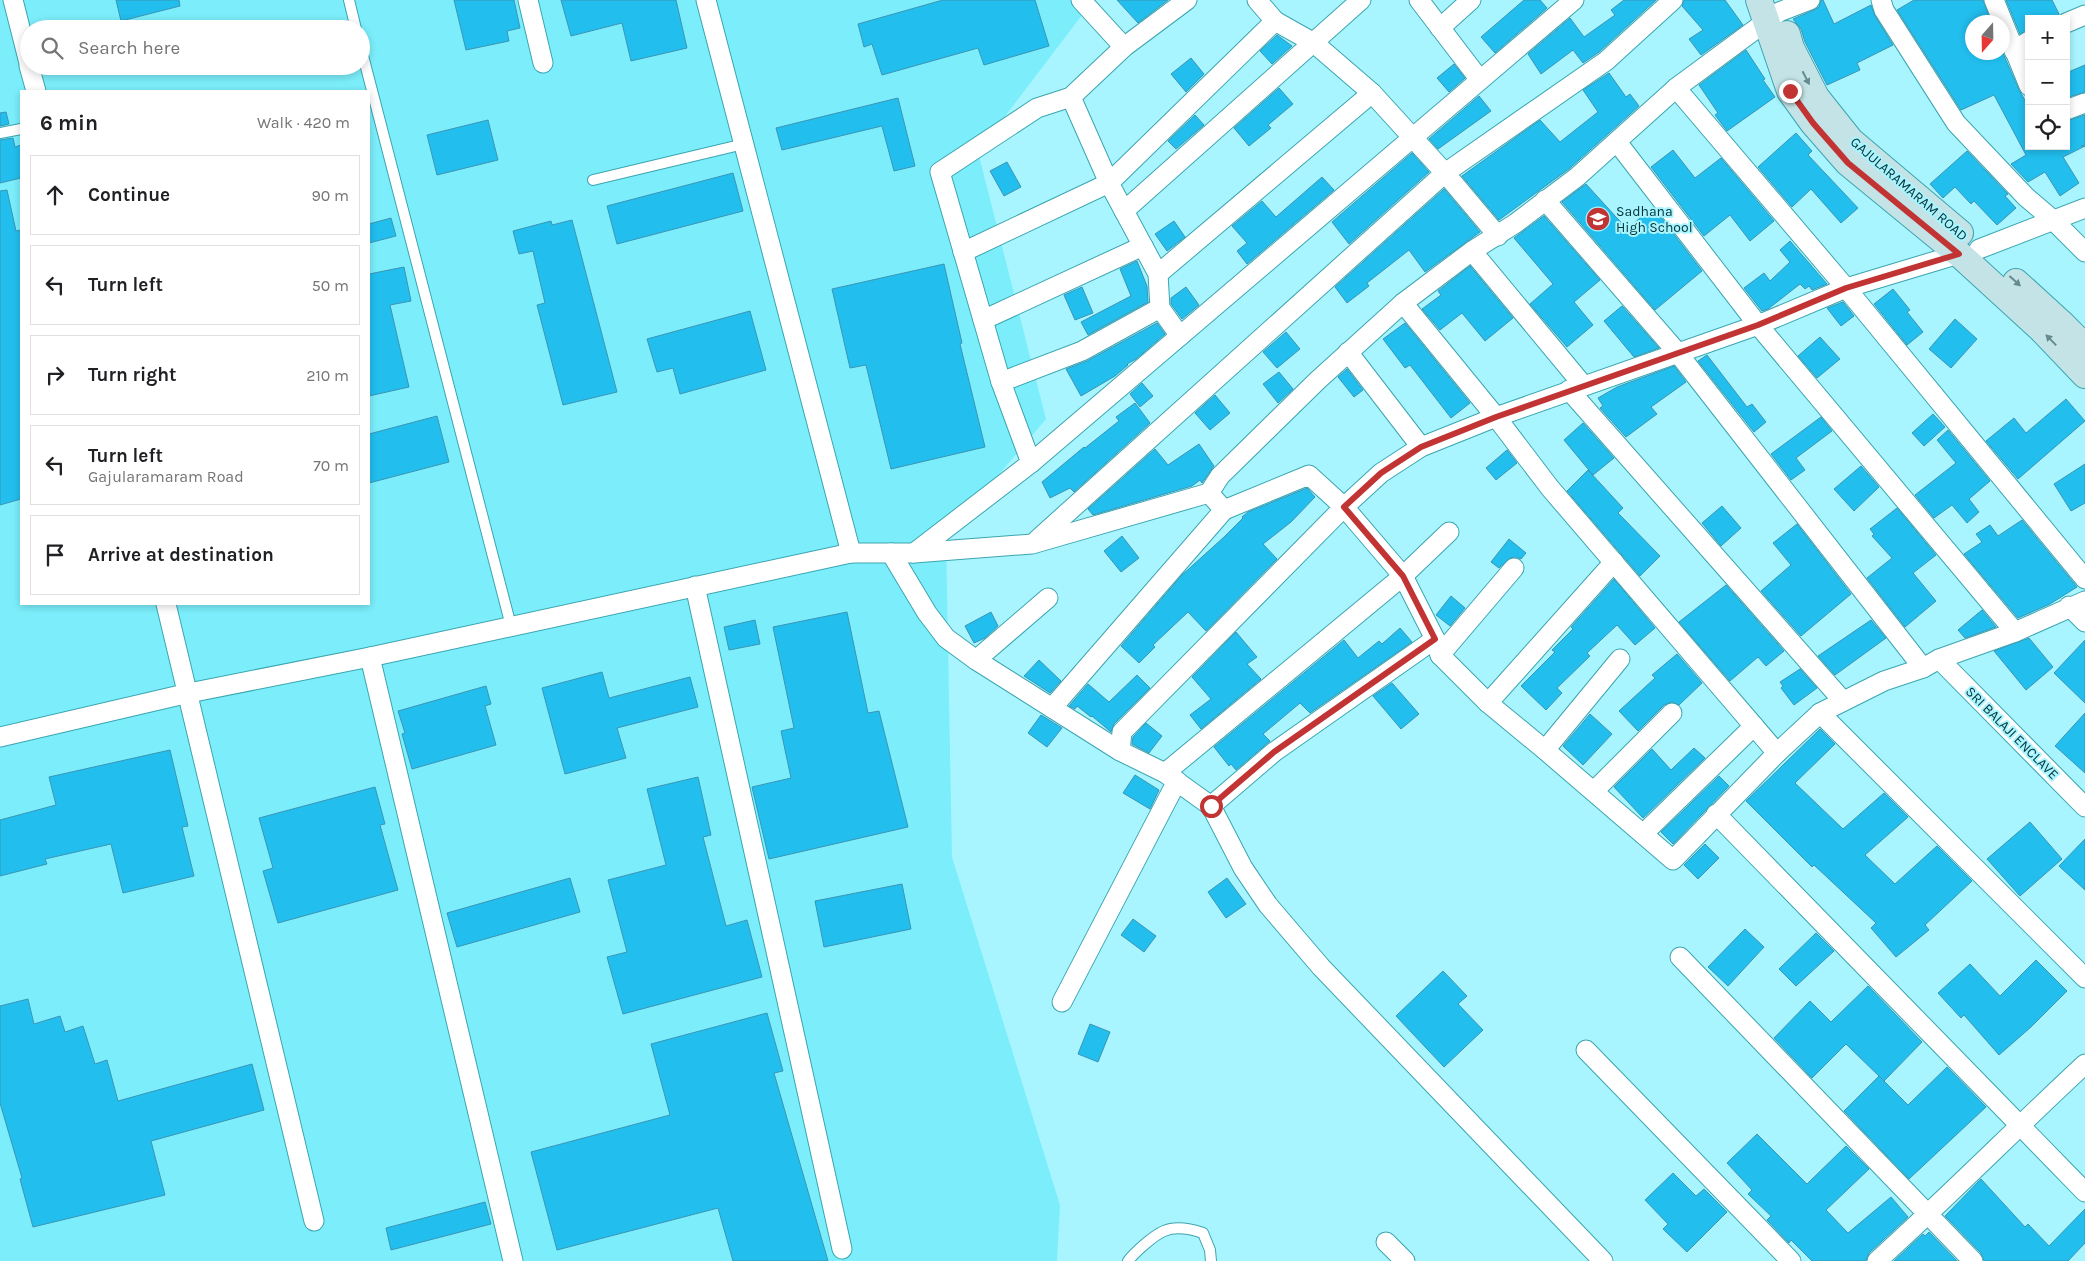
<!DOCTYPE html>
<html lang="en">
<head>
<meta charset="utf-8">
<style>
  body { margin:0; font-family:Karla,sans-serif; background:#f6f6f6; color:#202124 }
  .controls { position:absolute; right:15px; top:15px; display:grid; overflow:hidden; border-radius:0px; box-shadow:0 2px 8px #0003 }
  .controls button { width:45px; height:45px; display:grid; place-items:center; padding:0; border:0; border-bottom:1px solid #e0e0e0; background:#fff; color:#202124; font:25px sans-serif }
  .compass { position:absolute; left:1965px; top:15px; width:45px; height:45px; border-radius:50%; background:#fff; box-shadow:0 2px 8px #0003; rotate:200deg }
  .stop { position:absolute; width:15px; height:15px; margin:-11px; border:4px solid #c23334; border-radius:50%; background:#fff }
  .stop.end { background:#c23334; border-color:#fff; box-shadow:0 1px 5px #0008 }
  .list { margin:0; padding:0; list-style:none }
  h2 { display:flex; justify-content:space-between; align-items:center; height:65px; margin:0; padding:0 20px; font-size:21px }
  h2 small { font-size:16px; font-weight:400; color:#757577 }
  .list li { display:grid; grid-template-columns:32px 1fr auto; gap:15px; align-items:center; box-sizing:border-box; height:80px; margin:0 10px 10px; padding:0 10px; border:1px solid #e0e0e0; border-radius:0px }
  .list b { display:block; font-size:19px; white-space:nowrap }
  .list p { margin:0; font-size:16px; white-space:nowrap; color:#757577 }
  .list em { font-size:16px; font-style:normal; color:#757577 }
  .icon { flex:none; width:28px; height:28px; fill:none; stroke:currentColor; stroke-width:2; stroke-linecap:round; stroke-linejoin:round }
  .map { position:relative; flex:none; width:2085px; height:1261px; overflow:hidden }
  .search { position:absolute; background:#fff; box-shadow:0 2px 8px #0003; left:20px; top:20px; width:350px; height:55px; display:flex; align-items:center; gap:12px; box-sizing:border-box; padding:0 18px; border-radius:28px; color:#757577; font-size:19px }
  .panel { position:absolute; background:#fff; box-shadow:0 2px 8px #0003; left:20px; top:90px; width:350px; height:515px; border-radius:0px }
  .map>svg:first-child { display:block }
  .built { fill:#7ceefb; fill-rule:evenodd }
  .building { fill:#21beee; stroke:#3c95b5 }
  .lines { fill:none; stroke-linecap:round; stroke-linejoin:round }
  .service-casing { stroke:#3ba5b0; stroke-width:12 }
  .minor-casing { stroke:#3ba5b0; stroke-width:21 }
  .secondary-casing { stroke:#3ba5b0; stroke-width:28 }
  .service { stroke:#fff; stroke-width:10 }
  .minor { stroke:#fff; stroke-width:19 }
  .secondary { stroke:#c4e3e6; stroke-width:26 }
  .oneway { fill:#648b8f }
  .route { stroke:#c23334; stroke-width:6 }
  .labels { text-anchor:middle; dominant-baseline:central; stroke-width:4; stroke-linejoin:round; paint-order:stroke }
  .street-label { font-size:14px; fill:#043338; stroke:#a8f5ff }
  .poi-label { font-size:14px; fill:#043338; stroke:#a8f5ff; text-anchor:start }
</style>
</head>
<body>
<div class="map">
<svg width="2085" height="1261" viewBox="0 0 2085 1261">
  <rect width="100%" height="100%" fill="#a8f5ff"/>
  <path class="built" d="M0,0H1079L1085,11L978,152L1046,419L946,537L952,857L1060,1205L1057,1261H0ZM29,29H361V66H29ZM21,91H369V604H21Z"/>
  <g class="building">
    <polygon points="116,0 179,0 180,6 121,21"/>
    <polygon points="454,0 514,0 520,28 507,31 509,41 466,50"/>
    <polygon points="561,0 676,0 687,48 631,61 622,23 571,36"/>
    <polygon points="943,0 1035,0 1049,46 984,65 978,48 882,75 872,44 864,47 858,24"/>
    <polygon points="1117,0 1168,0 1138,23"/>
    <polygon points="1524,0 1540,0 1547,8 1495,53 1481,37"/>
    <polygon points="1624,0 1656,0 1599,52 1583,63 1573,50 1541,74 1528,54 1570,18 1584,37 1615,15 1611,10"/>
    <polygon points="1684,0 1725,0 1743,25 1701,55 1689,39 1703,30 1682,6"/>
    <polygon points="1821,0 1823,0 1834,24 1871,5 1875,16 1893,45 1857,63 1860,70 1827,85 1805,42 1801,29 1793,19 1814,10 1819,7"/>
    <polygon points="1914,0 1983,0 1991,22 1972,22 1972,52 2002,52 2002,51 2019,90 2029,107 2029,146 2066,146 2066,121 2085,115 2085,145 2081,146 2085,146 2063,157 2079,183 2060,196 2045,172 2028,182 2011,164 2026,155 1994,95 1961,110 1897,10"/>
    <polygon points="2006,0 2052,0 2059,14 2056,19 2029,19 2029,30 2020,34"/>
    <polygon points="1277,35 1292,46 1272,64 1260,51"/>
    <polygon points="1746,50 1765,79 1763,80 1775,97 1727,131 1715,115 1718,113 1699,85"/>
    <polygon points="1191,58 1204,74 1186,92 1171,74"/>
    <polygon points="1454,64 1465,78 1449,92 1437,78"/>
    <polygon points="2085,65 2085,92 2066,98 2066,73"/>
    <polygon points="1609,73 1626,97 1630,94 1639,106 1570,168 1499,220 1462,176 1540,120 1560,142 1598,112 1583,90"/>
    <polygon points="1279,88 1293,104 1268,125 1271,128 1249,146 1234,128"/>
    <polygon points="1479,96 1491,111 1438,149 1429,139"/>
    <polygon points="898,98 915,166 894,171 882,126 782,150 776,128"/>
    <polygon points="6,112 9,124 0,126 0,113"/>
    <polygon points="1195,115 1204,125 1176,149 1168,141"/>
    <polygon points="488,120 498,160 437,175 427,135"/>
    <polygon points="1796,133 1812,151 1808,155 1858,208 1841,223 1811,189 1792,207 1758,167"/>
    <polygon points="13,138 15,147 21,145 21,178 0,183 0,140"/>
    <polygon points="1673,150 1695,178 1721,158 1774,221 1750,241 1730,215 1704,236 1651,167"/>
    <polygon points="1967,151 2008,194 2005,196 2016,208 1997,225 1974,201 1971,204 1955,187 1943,198 1930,184"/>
    <polygon points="1412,153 1429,172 1349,244 1332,222"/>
    <polygon points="1007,162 1021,187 1004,196 990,171"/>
    <polygon points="733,173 743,211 617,244 607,206"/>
    <polygon points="1322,177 1334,190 1247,264 1237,251 1247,243 1232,226 1262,201 1276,217"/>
    <polygon points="1586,184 1627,229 1653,207 1702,271 1655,310 1562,202"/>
    <polygon points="1444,189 1480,232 1425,272 1409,250 1367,283 1369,286 1347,303 1335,287"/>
    <polygon points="7,190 16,231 21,230 21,499 0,505 0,191"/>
    <polygon points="1544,216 1600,280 1574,302 1593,325 1567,347 1530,304 1553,284 1514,238"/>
    <polygon points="391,218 396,236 369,243 369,224"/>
    <polygon points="572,220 617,392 563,405 537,305 545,303 533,251 519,254 513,231 551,221 552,225"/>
    <polygon points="1174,221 1185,237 1167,251 1155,234"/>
    <polygon points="1790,241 1827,284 1812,290 1809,286 1805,289 1800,284 1768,309 1762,311 1744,288 1764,273 1770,281 1790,262 1780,250"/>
    <polygon points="1137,261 1147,286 1148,302 1088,335 1081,322 1131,296 1120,269"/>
    <polygon points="944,264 962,343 960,344 985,447 891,469 866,365 850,368 832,289"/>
    <polygon points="1470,266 1513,318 1485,341 1462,313 1440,330 1422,309 1441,295 1438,291"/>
    <polygon points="404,267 411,301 390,305 409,387 369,396 369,274"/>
    <polygon points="1082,287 1093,313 1075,320 1064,295"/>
    <polygon points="1186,287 1199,305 1182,319 1171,304 1171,298"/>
    <polygon points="1893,289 1910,310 1907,312 1923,332 1907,345 1874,304"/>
    <polygon points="1843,302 1854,316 1841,326 1827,308"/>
    <polygon points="1622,306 1659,348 1634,357 1604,321"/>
    <polygon points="750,311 766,370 680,394 673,368 657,372 647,339"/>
    <polygon points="1955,319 1977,339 1951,368 1929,349"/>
    <polygon points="1157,323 1165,334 1136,359 1127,364 1128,365 1115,376 1081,396 1066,369 1087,361"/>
    <polygon points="1405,323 1470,403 1451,418 1410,365 1405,368 1383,339"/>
    <polygon points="1286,332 1300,349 1277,368 1263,352"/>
    <polygon points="1820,337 1840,359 1817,378 1798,356"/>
    <polygon points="1707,355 1747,407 1752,404 1766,422 1754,432 1698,361"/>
    <polygon points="1674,366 1686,382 1651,407 1657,414 1626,437 1600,408 1603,406 1598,398 1617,387"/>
    <polygon points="1347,369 1363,390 1354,397 1338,377"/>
    <polygon points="1279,372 1293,389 1278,403 1263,384"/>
    <polygon points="1142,383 1153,396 1140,407 1130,394"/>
    <polygon points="1215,395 1230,413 1210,430 1195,413"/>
    <polygon points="2066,399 2085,421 2018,479 1986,441 2014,418 2026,433"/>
    <polygon points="1135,403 1150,423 1074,492 1070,488 1050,498 1042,482 1084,447 1085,448 1119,421 1116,417"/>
    <polygon points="1933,414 1945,427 1924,446 1912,433"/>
    <polygon points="437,416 449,462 369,483 369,434"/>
    <polygon points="1821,417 1832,431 1796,458 1805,470 1791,480 1771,454"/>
    <polygon points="1583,423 1614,458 1593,475 1564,440"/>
    <polygon points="1948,430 1990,481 1969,499 1979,512 1967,523 1952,505 1934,518 1915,495 1956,463 1937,440"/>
    <polygon points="1199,444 1214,466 1202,483 1200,480 1192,486 1093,515 1088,509 1155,449 1168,465"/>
    <polygon points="1507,450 1517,463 1496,480 1486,468"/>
    <polygon points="2085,464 2085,503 2071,511 2054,484"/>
    <polygon points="1861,466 1879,487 1854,511 1834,489"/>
    <polygon points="1588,470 1623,508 1618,513 1660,556 1640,576 1567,491"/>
    <polygon points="1307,488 1315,497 1291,522 1263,544 1277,559 1206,631 1188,612 1153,645 1155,647 1139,663 1121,646 1182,575 1224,537 1243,518 1242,517 1248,512"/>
    <polygon points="1722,506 1741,528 1721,546 1702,523"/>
    <polygon points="1897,508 1936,555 1913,573 1936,601 1905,627 1867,578 1892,558 1872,536 1874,534 1870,529"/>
    <polygon points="2022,520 2077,587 2050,604 2018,618 1964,554 1982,542 1976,534 1990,525 1998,536"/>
    <polygon points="1797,524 1851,594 1801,636 1761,591 1791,565 1773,543"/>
    <polygon points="1122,536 1139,558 1121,572 1104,551"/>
    <polygon points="1509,539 1526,553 1521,559 1516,557 1510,558 1499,568 1491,562"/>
    <polygon points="1614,579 1655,628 1635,645 1617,625 1587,653 1590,656 1557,688 1562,693 1546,710 1521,686 1555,652 1552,650 1573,629 1571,627"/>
    <polygon points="1726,585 1784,651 1766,666 1758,657 1730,681 1679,622"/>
    <polygon points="1451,596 1465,608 1450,626 1436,615"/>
    <polygon points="1982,610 1996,627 1965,638 1958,630"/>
    <polygon points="847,612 868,713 879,711 908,827 769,859 752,787 791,778 781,731 794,728 773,627"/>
    <polygon points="991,612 998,626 985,638 974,643 965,626"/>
    <polygon points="755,620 760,644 729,650 724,627"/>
    <polygon points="1871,620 1886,638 1835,675 1818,656"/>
    <polygon points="1400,628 1412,642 1310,713 1300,703 1263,734 1270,741 1236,770 1231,764 1229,766 1214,747 1344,640 1358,658 1379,641 1382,644"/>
    <polygon points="1236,632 1257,657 1247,664 1261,679 1201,729 1190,715 1211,699 1192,677"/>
    <polygon points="2029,638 2053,667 2026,690 1994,651"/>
    <polygon points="2085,640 2085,703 2054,673"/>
    <polygon points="1677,654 1702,683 1679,705 1672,702 1664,705 1638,731 1619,711 1655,678 1652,675"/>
    <polygon points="1039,660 1061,681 1050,693 1024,676"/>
    <polygon points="1800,669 1817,688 1794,705 1781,688 1783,686 1780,682"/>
    <polygon points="602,672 609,698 690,677 698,707 617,728 626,758 565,774 542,688"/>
    <polygon points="1137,675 1150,688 1114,724 1111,732 1092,716 1091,717 1077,706 1075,709 1069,706 1088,684 1109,702"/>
    <polygon points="1392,683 1419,714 1401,729 1373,696"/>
    <polygon points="486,686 491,704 485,706 496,745 412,769 402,734 405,733 398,711"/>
    <polygon points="2085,713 2085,773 2055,746"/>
    <polygon points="1590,714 1612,734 1583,765 1563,746"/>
    <polygon points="1041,715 1062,728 1047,747 1028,733"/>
    <polygon points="1146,723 1162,736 1149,753 1132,744 1133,737"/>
    <polygon points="1820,729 1835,744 1795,783 1843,829 1884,793 1908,817 1865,855 1895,884 1937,846 1972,881 1925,925 1929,930 1896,957 1871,928 1876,923 1814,865 1812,867 1746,801"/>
    <polygon points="1694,748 1705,758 1643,818 1614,787 1652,749 1671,770"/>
    <polygon points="170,750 188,826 182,827 194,876 123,893 111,844 45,859 47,864 0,876 0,820 56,805 49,777"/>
    <polygon points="1135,775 1159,790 1150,809 1123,793"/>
    <polygon points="1719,776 1729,786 1673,844 1661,832"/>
    <polygon points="698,777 711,835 703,837 726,926 747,920 762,977 623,1014 607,957 627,952 608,880 666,865 647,789"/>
    <polygon points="375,787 385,824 380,825 398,890 278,923 263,871 273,868 259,818"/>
    <polygon points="2030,822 2062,859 2020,896 1987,859"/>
    <polygon points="2085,839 2085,890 2059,866"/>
    <polygon points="1705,844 1719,858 1698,879 1684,865"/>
    <polygon points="570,878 580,912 457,947 447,913"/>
    <polygon points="1227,878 1246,904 1226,918 1208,892"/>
    <polygon points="902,884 911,929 824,947 815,901"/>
    <polygon points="1133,919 1156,936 1144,952 1121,935"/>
    <polygon points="1745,929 1764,947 1728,986 1708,967"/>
    <polygon points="1816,933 1834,951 1796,986 1779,969"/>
    <polygon points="2036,960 2067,991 2031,1027 1999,1055 1964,1015 1961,1018 1938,993 1970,964 2000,996"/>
    <polygon points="1443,971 1467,996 1458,1004 1483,1030 1444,1067 1396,1016"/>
    <polygon points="1868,986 1922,1042 1884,1081 1846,1044 1812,1078 1774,1038 1810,1001 1831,1022"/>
    <polygon points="28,999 34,1024 60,1016 65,1032 83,1026 95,1064 107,1060 118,1101 252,1064 264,1110 151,1141 165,1195 33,1227 20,1179 22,1178 0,1103 0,1006"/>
    <polygon points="767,1013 783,1071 774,1073 828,1261 733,1261 718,1208 557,1250 531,1152 670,1115 651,1044"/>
    <polygon points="1090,1024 1110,1032 1098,1062 1078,1054"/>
    <polygon points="1947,1067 1986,1107 1909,1179 1844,1111 1879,1076 1908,1105"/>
    <polygon points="1757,1134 1807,1184 1846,1146 1869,1169 1826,1210 1848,1233 1891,1197 1908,1217 1869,1253 1866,1261 1812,1261 1791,1240 1789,1243 1767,1220 1771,1216 1748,1194 1752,1190 1727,1163"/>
    <polygon points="1673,1173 1696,1196 1704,1189 1727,1212 1687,1252 1663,1229 1668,1224 1645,1200"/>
    <polygon points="1981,1179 2025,1227 2028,1224 2049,1246 2085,1209 2085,1243 2068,1261 1984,1261 1981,1253 1945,1216"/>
    <polygon points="485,1202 491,1224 391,1250 386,1228"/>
    <polygon points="1929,1232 1957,1261 1894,1261 1923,1234 1925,1236"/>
  </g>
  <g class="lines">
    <g class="service-casing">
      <g id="service">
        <polyline points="349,0 356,29"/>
        <polyline points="361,48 511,626"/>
        <polyline points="0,133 21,129"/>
        <polyline points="593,180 744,144"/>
        <path d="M1128,1261C1135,1252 1154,1235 1164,1231C1176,1226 1191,1229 1203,1233L1210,1250L1211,1261"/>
      </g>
    </g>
    <g class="minor-casing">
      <g id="minor">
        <polyline points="13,0 29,63"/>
        <polyline points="528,0 543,63"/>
        <polyline points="706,0 851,553"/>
        <polyline points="1081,0 1124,47"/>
        <polyline points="1419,0 1480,80"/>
        <polyline points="1881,0 1884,10 1956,123 2026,197 2053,220 2085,252"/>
        <polyline points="1994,0 2029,86"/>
        <polyline points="2066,23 2085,15"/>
        <polyline points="1440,28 1471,0"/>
        <polyline points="2014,51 2029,41"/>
        <polyline points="29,66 36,91"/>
        <polyline points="1676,88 1846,288 2085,579"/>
        <polyline points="1071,97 1109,183 1158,274 1160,308 1180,336"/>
        <polyline points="2066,110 2085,103"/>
        <polyline points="1617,142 1758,325 2015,632"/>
        <polyline points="1545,200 1677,352 1923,668"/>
        <polyline points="1124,211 1361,0"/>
        <polyline points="1498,236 1445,173 1606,61 1673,0"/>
        <polyline points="1979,249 2085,208"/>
        <polyline points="1472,251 1583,385"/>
        <polyline points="963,252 1109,183 1275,21 1257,0"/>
        <polyline points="1158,274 1372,93"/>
        <polyline points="1403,303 1496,417 1550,488 1777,753"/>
        <polyline points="983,320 1143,246"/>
        <polyline points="1348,352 1421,447"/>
        <polyline points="1001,382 1082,351 1160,308"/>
        <polyline points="1569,390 1843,701"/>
        <polyline points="1031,463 1001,382 940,172 1037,108 1071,97 1124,47 1187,0"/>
        <polyline points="1209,493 1220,476 1318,380 1403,303 1472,251 1516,223 1577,177 1676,88 1779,12 1810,0"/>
        <polyline points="1037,540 1445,173 1372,93 1314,43 1275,21"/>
        <polyline points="891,553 927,613 946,638 976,660 1120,751 1165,773 1211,806 1243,868 1268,905 1321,967 1603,1261"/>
        <polyline points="914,553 1031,463 1574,0"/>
        <polyline points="695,586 842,1249"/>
        <polyline points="166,604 314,1221"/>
        <polyline points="2069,606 2085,622"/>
        <polyline points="1440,655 1514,568"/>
        <polyline points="370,657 513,1261"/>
        <polyline points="1939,659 2085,807"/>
        <polyline points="976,660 1048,598"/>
        <polyline points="1488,703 1614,562"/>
        <polyline points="1052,708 1224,510"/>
        <polyline points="1820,713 2085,978"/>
        <polyline points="0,737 189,693 370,657 851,553 914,553 1032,544 1209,493 1224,510 1309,475 1344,507 1403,576 1435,639 1440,655 1488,703 1545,750 1673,860 1777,753 1820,713 1884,681 1923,668 1939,659 2015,632 2085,601"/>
        <polyline points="1545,750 1620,659"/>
        <polyline points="1120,751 1122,732 1344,507 1381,473 1421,447 1496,417 1758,325 1846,288 1959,254"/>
        <polyline points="1165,773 1403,576 1449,532"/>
        <polyline points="1594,791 1672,713"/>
        <polyline points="1211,806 1274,752 1435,639"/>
        <polyline points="1716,814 2085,1192"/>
        <polyline points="1643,834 1754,726"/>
        <polyline points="1680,957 1973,1261"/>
        <polyline points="1062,1002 1177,781"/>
        <polyline points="1586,1050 1791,1261"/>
        <polyline points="1386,1242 1405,1261"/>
        <path d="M1877,1261C1948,1197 2015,1129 2085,1064"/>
      </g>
    </g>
    <g class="secondary-casing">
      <g id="secondary">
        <polyline points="1759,0 1790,91 1813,123 1848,163 1959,254 2042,330 2085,375"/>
        <polyline points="1787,34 1791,48 1816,97 1851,141 1960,233"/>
        <polyline points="2016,282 2060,322 2085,347"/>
      </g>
    </g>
    <use href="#service" class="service"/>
    <use href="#minor" class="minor"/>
    <use href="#secondary" class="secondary"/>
  </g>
  <defs><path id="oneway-solid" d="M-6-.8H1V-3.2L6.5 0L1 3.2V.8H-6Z" transform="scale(1.25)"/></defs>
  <g class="oneway">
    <use href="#oneway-solid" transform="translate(1806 78) rotate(63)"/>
    <use href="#oneway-solid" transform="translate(2015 281) rotate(42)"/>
    <use href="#oneway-solid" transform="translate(2051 340) rotate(-134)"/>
  </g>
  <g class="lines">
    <polyline class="route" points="1211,806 1274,752 1435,639 1403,576 1344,507 1381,473 1421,447 1496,417 1758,325 1846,288 1959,254 1848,163 1813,123 1790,91"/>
  </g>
  <defs>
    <g id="school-disc" transform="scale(1.25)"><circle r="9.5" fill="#c23334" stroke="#a8f5ff"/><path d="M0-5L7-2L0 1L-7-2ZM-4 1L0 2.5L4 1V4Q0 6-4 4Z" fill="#fff"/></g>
  </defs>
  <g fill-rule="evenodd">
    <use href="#school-disc" x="1598" y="219"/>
  </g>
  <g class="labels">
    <g class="street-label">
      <text transform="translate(1909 189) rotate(41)">GAJULARAMARAM ROAD</text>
      <text transform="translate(2012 733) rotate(45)">SRI BALAJI ENCLAVE</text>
    </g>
    <g class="poi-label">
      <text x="1616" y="211">Sadhana<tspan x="1616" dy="16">High School</tspan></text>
    </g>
  </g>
</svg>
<div class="controls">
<button>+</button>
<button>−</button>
<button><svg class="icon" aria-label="locate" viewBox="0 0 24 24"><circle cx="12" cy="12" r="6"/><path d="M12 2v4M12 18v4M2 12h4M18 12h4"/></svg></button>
</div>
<svg class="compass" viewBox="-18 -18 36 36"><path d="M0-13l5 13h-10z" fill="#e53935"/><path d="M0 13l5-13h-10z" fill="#757577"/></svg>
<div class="stop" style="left:1211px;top:806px"></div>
<div class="stop end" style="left:1790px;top:91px"></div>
<div class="search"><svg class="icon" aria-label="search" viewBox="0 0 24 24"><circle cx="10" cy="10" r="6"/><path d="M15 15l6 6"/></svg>Search here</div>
<section class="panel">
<h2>6 min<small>Walk · 420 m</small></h2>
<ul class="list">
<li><svg class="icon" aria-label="ahead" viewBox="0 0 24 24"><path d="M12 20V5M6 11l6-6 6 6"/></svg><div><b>Continue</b></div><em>90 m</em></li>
<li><svg class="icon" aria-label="left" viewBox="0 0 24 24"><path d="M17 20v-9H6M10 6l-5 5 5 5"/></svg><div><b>Turn left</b></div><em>50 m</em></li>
<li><svg class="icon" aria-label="right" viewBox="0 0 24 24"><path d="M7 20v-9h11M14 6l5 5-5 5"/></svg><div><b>Turn right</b></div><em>210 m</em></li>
<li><svg class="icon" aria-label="left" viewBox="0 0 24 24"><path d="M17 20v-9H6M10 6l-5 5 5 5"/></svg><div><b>Turn left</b><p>Gajularamaram Road</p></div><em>70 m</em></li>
<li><svg class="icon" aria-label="arrive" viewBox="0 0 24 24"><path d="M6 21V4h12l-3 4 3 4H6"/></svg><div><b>Arrive at destination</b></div></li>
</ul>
</section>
</div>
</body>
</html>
